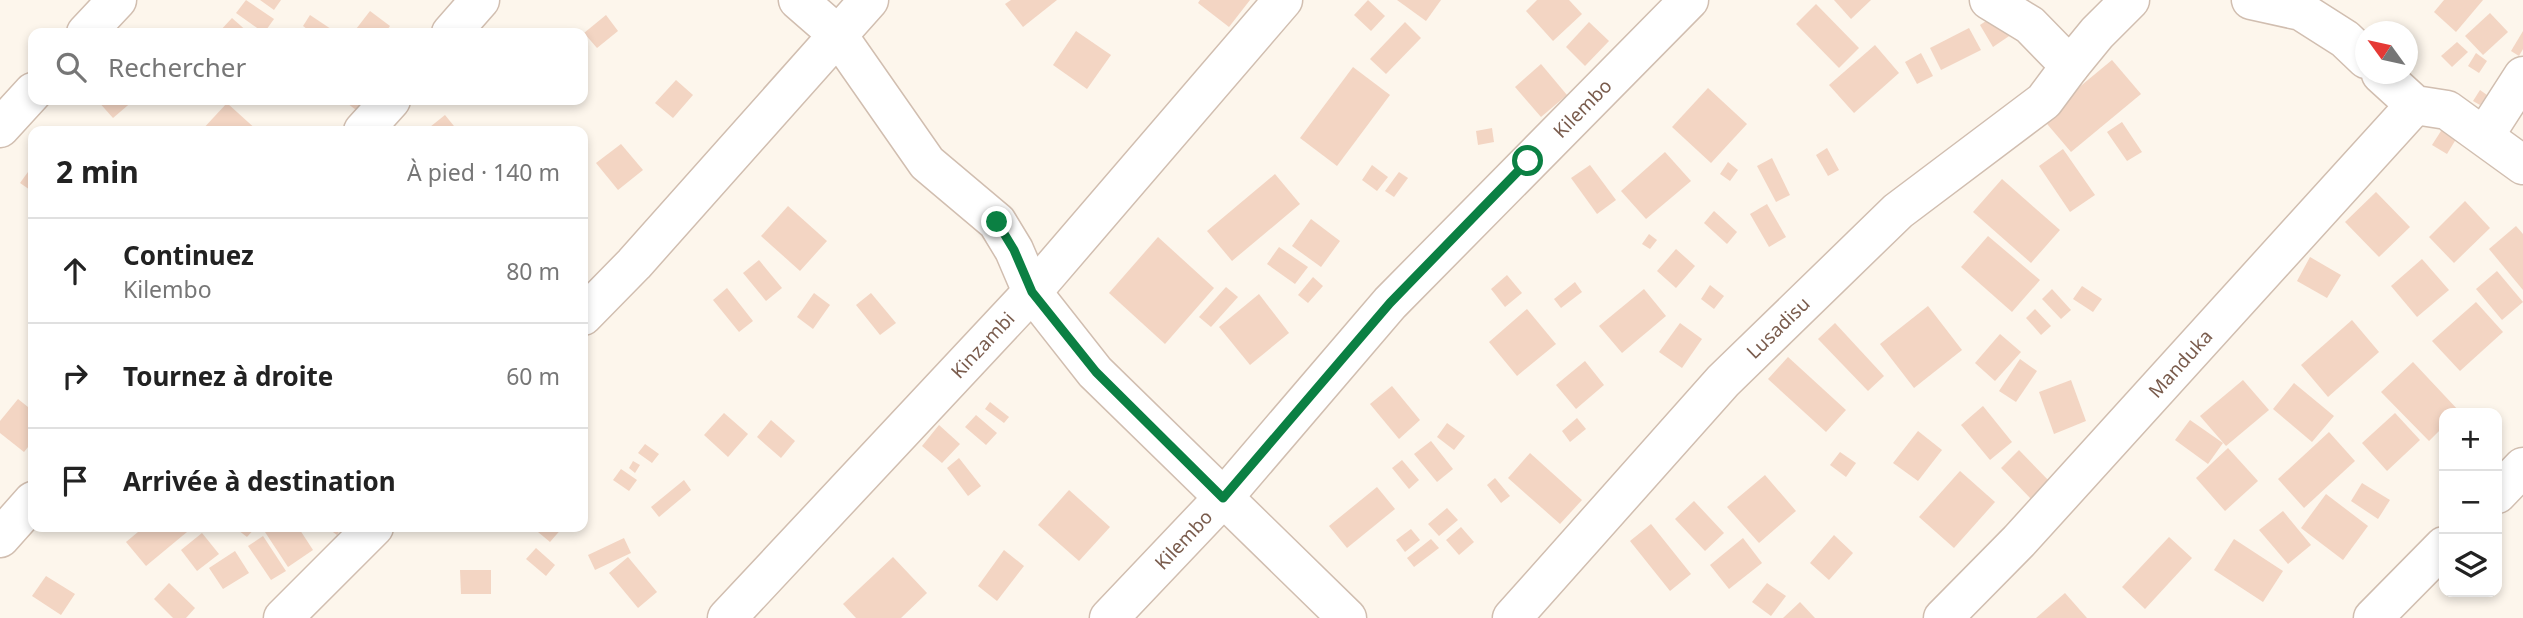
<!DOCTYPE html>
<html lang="fr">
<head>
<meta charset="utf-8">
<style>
  body { margin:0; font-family:"Noto Sans",sans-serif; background:#f2f2f2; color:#222 }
  .controls { position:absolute; right:21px; bottom:21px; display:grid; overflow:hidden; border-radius:14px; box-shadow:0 4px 10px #0003 }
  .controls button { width:63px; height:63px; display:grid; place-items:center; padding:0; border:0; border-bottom:2px solid #e0e0e0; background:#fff; color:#222; font:35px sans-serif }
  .compass { position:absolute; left:2355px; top:21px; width:63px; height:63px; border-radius:50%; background:#fff; box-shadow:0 4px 10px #0003; rotate:303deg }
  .stop { position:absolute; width:21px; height:21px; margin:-16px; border:5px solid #0b8043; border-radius:50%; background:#fff }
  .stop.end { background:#0b8043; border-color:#fff; box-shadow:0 2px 7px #0008 }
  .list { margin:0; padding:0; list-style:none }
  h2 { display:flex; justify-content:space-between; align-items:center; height:91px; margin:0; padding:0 28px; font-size:30px }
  h2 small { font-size:23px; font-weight:400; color:#767676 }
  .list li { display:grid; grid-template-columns:46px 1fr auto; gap:21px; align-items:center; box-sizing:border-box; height:105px; padding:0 28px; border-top:2px solid #e0e0e0 }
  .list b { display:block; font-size:26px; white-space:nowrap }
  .list p { margin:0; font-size:23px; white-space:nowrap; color:#767676 }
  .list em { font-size:23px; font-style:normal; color:#767676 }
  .icon { flex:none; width:38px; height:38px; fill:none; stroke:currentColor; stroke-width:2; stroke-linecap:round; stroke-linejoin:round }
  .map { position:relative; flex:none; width:2523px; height:618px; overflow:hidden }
  .search { position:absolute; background:#fff; box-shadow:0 4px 10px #0003; left:28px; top:28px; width:560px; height:77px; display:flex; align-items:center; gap:18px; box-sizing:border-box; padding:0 24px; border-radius:14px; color:#767676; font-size:26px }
  .panel { position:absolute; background:#fff; box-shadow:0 4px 10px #0003; left:28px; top:126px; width:560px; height:406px; border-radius:14px }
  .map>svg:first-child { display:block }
  .building { fill:#f3d5c3 }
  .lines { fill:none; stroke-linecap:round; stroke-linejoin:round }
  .minor-casing { stroke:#d1beb0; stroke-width:41 }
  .minor { stroke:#fff; stroke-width:38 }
  .route { stroke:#0b8043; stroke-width:9 }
  .labels { text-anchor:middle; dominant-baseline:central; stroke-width:5; stroke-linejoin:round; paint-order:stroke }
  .street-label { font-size:19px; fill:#7a5c4d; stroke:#fffaf3 }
</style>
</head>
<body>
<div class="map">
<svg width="2523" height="618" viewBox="0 0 2523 618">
  <rect width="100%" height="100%" fill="#fdf6ec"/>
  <g class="building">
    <polygon points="246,0 274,19 264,33 236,13"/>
    <polygon points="260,0 281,0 274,10"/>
    <polygon points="1011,0 1057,0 1023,27 1005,4"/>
    <polygon points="1200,0 1250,0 1229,27 1198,3"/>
    <polygon points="1368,0 1385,16 1371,31 1354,15"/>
    <polygon points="1397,0 1441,0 1426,21"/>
    <polygon points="1537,0 1569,0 1582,14 1553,41 1526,11"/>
    <polygon points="1834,0 1871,0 1851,19"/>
    <polygon points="2444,0 2483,0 2456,32 2434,12"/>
    <polygon points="1816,4 1859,48 1839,68 1796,24"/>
    <polygon points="370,11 390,26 385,33 353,33"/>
    <polygon points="2001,11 2015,32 1993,47 1980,25"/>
    <polygon points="2490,13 2508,32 2483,55 2465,36"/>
    <polygon points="310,15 331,29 328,33 312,33 303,26"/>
    <polygon points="606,15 618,31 597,48 584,33"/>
    <polygon points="232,18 249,33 218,33"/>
    <polygon points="1405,22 1421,38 1386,74 1370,59"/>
    <polygon points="1589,22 1609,41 1585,66 1566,47"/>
    <polygon points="1969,28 1981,50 1941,70 1930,48"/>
    <polygon points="1076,31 1111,55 1087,89 1053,65"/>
    <polygon points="2523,31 2523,49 2519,56 2511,51"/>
    <polygon points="2457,42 2468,52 2452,67 2441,56"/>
    <polygon points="1875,45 1899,73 1854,113 1829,85"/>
    <polygon points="1921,53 1933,76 1917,84 1905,62"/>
    <polygon points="2476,53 2487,61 2479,73 2468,66"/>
    <polygon points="2112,60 2141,94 2071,152 2042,118"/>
    <polygon points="1541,64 1567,95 1541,117 1515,87"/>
    <polygon points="1353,67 1390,95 1337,166 1300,138"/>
    <polygon points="676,80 693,95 673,118 655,103"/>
    <polygon points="1708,88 1747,124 1711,163 1672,127"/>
    <polygon points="2480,90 2487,95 2480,105 2473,101"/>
    <polygon points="97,100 134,100 113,118"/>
    <polygon points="343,100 376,100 364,116"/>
    <polygon points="227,103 258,131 201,131"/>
    <polygon points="445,115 458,131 425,131"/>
    <polygon points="2450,117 2464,126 2447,154 2432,145"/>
    <polygon points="2122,122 2142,152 2127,161 2107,132"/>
    <polygon points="1492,128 1494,142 1478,145 1476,131"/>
    <polygon points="621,144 643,170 618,190 596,163"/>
    <polygon points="1827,148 1839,170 1828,176 1816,155"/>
    <polygon points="2063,149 2095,195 2070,212 2039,166"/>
    <polygon points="1665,152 1691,181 1646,219 1621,191"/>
    <polygon points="1772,158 1790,195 1776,202 1757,166"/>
    <polygon points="1728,162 1738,170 1730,181 1720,174"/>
    <polygon points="33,165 33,192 20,183"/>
    <polygon points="1372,165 1388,177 1377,191 1362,180"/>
    <polygon points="1590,165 1616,200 1597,214 1571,178"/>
    <polygon points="1399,172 1408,178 1394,197 1385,191"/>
    <polygon points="1275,174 1300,204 1232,261 1207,231"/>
    <polygon points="2002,179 2060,230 2031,263 1973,212"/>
    <polygon points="2376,192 2410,227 2379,257 2345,222"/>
    <polygon points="2465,201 2490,228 2454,263 2429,237"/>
    <polygon points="1767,204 1786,237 1769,247 1750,214"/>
    <polygon points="788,206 827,241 800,271 761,236"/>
    <polygon points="1714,211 1737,232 1727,244 1704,223"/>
    <polygon points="1311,219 1340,241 1321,267 1292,246"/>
    <polygon points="2516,226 2523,234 2523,290 2489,249"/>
    <polygon points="1649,234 1657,240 1650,249 1642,244"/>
    <polygon points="1988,236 2040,280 2012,312 1961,267"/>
    <polygon points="1158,237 1214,288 1165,344 1109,293"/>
    <polygon points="1279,247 1308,267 1295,284 1267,264"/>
    <polygon points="1676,249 1695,266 1676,288 1657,271"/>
    <polygon points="2310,257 2341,275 2327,298 2297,281"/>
    <polygon points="2422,259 2449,290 2417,317 2391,286"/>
    <polygon points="759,260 782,288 766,301 743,273"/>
    <polygon points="2497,271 2523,302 2502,320 2476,289"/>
    <polygon points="1507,275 1522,293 1505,307 1491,289"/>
    <polygon points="1313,277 1323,286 1308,303 1298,295"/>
    <polygon points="1575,282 1582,292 1561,308 1554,299"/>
    <polygon points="1710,285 1724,296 1714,309 1701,299"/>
    <polygon points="2082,286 2102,299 2093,312 2073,299"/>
    <polygon points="1226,287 1238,297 1211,327 1199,317"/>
    <polygon points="727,288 753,321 739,332 713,300"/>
    <polygon points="1644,289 1666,316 1622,353 1599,326"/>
    <polygon points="2052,289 2071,310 2061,319 2042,299"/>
    <polygon points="814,293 830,305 813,329 797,317"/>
    <polygon points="871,293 896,323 880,335 856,305"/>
    <polygon points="1259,294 1289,333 1250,365 1219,327"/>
    <polygon points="2476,302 2503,332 2460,371 2432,341"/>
    <polygon points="1928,306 1962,350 1914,388 1880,344"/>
    <polygon points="1527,309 1556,344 1517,376 1489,342"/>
    <polygon points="2035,309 2051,326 2041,335 2026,318"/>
    <polygon points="2352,320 2379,352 2328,397 2301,365"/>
    <polygon points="1680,323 1702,339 1682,368 1659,352"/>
    <polygon points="1835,323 1884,376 1868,391 1818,339"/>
    <polygon points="2000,334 2021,352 1995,381 1975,363"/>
    <polygon points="1788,357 1846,410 1826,432 1768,379"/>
    <polygon points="2020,359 2037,371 2016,402 1999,391"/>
    <polygon points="1585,361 1604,385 1576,409 1556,385"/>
    <polygon points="2413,362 2459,411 2457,413 2444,413 2444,426 2429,441 2381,392"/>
    <polygon points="2071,380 2086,421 2054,434 2039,392"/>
    <polygon points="2243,380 2269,410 2226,446 2200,416"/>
    <polygon points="2294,383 2334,416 2312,442 2273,409"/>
    <polygon points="1392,386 1420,420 1399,439 1370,404"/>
    <polygon points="18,399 33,411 33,441 24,452 0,433 0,421"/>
    <polygon points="990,402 1009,417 1004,423 985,409"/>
    <polygon points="1983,406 2012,442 1990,460 1961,425"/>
    <polygon points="724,413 748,434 728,457 704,435"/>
    <polygon points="2395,413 2420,440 2387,471 2362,443"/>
    <polygon points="976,415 997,433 986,445 965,427"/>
    <polygon points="1577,418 1586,429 1570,442 1562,431"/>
    <polygon points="771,420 795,441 781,458 757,437"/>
    <polygon points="2190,420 2223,443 2208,464 2175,440"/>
    <polygon points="1447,423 1465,436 1454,450 1437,437"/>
    <polygon points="939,425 960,444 942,463 922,446"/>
    <polygon points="1918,431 1942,450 1918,481 1893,463"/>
    <polygon points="2329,432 2355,461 2304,508 2278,479"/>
    <polygon points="1431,441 1453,469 1437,482 1414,454"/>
    <polygon points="645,444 659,454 652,463 638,453"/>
    <polygon points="2228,448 2258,481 2225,511 2196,478"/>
    <polygon points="2019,450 2053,485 2035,503 2001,468"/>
    <polygon points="1840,452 1856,463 1846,477 1830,465"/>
    <polygon points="1530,453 1582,500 1560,524 1508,478"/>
    <polygon points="959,458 981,486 968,496 947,468"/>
    <polygon points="1402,460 1419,480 1409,489 1392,468"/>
    <polygon points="633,461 640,465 635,473 629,468"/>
    <polygon points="621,469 637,480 629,491 613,480"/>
    <polygon points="1960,471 1995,502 1954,548 1919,517"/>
    <polygon points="1765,475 1796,511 1759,543 1727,507"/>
    <polygon points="1495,478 1510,496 1501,503 1487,485"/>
    <polygon points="684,480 691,490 659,517 651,507"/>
    <polygon points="2362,483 2390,500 2378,519 2351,501"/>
    <polygon points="1377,487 1395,509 1347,548 1329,526"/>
    <polygon points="1069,490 1110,527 1079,561 1038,525"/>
    <polygon points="2326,494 2368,526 2343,560 2301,528"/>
    <polygon points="1694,501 1724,533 1705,551 1675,519"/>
    <polygon points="1447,508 1458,520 1439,536 1428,524"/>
    <polygon points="2283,511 2311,545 2288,564 2259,530"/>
    <polygon points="1651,524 1691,574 1670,591 1630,541"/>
    <polygon points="144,527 193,527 146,566 126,542"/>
    <polygon points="234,527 256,527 247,537"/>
    <polygon points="265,527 298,527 313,550 288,567 263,529"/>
    <polygon points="326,527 342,527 337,535"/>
    <polygon points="532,527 563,527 550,542"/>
    <polygon points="1461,527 1474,542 1459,555 1446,540"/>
    <polygon points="1411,529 1420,540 1405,552 1396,540"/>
    <polygon points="202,533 219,554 197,571 181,550"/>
    <polygon points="1834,535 1853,553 1829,580 1810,563"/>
    <polygon points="263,536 286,571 271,580 248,546"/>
    <polygon points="2169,537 2192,558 2145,609 2122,587"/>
    <polygon points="624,538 631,553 595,570 588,555"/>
    <polygon points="1743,538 1762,563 1729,589 1710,565"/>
    <polygon points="1431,539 1439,548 1414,567 1407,558"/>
    <polygon points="2234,539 2283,571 2263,602 2214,570"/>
    <polygon points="536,548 555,565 546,576 526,559"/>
    <polygon points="1004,550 1024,566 997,601 978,586"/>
    <polygon points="235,551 249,573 223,589 209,568"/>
    <polygon points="628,557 657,592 638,608 609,573"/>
    <polygon points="893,557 927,593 901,618 856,618 843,604"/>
    <polygon points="460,570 491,570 491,594 461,594"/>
    <polygon points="46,576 75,594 61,615 32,596"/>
    <polygon points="169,583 195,608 186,618 173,618 154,599"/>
    <polygon points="1767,583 1786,596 1771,616 1752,602"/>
    <polygon points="2065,593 2087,618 2036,618"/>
    <polygon points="1800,602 1815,618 1783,618"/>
  </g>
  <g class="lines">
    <g class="minor-casing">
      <g id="minor">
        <polyline points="798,0 837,34 927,163 997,222 1014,250 1032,292 1095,372 1347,618"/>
        <polyline points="1989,0 2030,25 2070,66 2097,33 2130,0"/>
        <polyline points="2251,0 2301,11 2345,39 2366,59"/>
        <polyline points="86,33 117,0"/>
        <polyline points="451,33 480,0"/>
        <polyline points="2381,74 2415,105 2447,110 2523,165"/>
        <polyline points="0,128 33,92"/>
        <polyline points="363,131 391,100"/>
        <polyline points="2485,135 2523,76"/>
        <polyline points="583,316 634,264 869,0"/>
        <polyline points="2497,494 2523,467"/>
        <polyline points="0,538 33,501"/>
        <polyline points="283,618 374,527"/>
        <path id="s1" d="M727,618L1032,292L1283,0"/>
        <path id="s2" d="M1109,618L1223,498L1390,303L1689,0"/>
        <path id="s3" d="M1512,618L1723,381L1898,211L2044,101L2070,66"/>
        <path id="s4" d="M1943,618L2019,541L2415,105"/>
        <polyline points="2373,618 2444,546"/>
      </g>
    </g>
    <use href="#minor" class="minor"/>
  </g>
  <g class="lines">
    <polyline class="route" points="997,222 1014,250 1032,292 1096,372 1223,498 1390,303 1528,161"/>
  </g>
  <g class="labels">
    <g class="street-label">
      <text stroke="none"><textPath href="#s2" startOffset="696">Kilembo</textPath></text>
      <text stroke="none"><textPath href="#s3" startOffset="394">Lusadisu</textPath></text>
      <text stroke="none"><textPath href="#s1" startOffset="374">Kinzambi</textPath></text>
      <text stroke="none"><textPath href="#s4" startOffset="348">Manduka</textPath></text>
      <text stroke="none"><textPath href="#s2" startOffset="108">Kilembo</textPath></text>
    </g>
  </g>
</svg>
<div class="controls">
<button>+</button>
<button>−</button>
<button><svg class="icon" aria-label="layers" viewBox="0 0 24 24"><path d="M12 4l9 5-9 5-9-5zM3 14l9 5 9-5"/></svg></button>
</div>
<svg class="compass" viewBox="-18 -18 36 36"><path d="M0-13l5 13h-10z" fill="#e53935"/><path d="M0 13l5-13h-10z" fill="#767676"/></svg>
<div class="stop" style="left:1528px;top:161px"></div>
<div class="stop end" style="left:997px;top:222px"></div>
<div class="search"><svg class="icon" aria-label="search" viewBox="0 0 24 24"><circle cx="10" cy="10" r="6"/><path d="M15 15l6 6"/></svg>Rechercher</div>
<section class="panel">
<h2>2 min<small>À pied · 140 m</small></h2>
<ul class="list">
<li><svg class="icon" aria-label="ahead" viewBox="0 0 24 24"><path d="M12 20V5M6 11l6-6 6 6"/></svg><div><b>Continuez</b><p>Kilembo</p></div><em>80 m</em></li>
<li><svg class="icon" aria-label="right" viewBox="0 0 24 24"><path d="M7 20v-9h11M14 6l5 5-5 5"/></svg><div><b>Tournez à droite</b></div><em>60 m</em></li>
<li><svg class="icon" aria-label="arrive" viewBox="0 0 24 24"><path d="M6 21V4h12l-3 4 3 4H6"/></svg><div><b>Arrivée à destination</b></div></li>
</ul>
</section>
</div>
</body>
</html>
